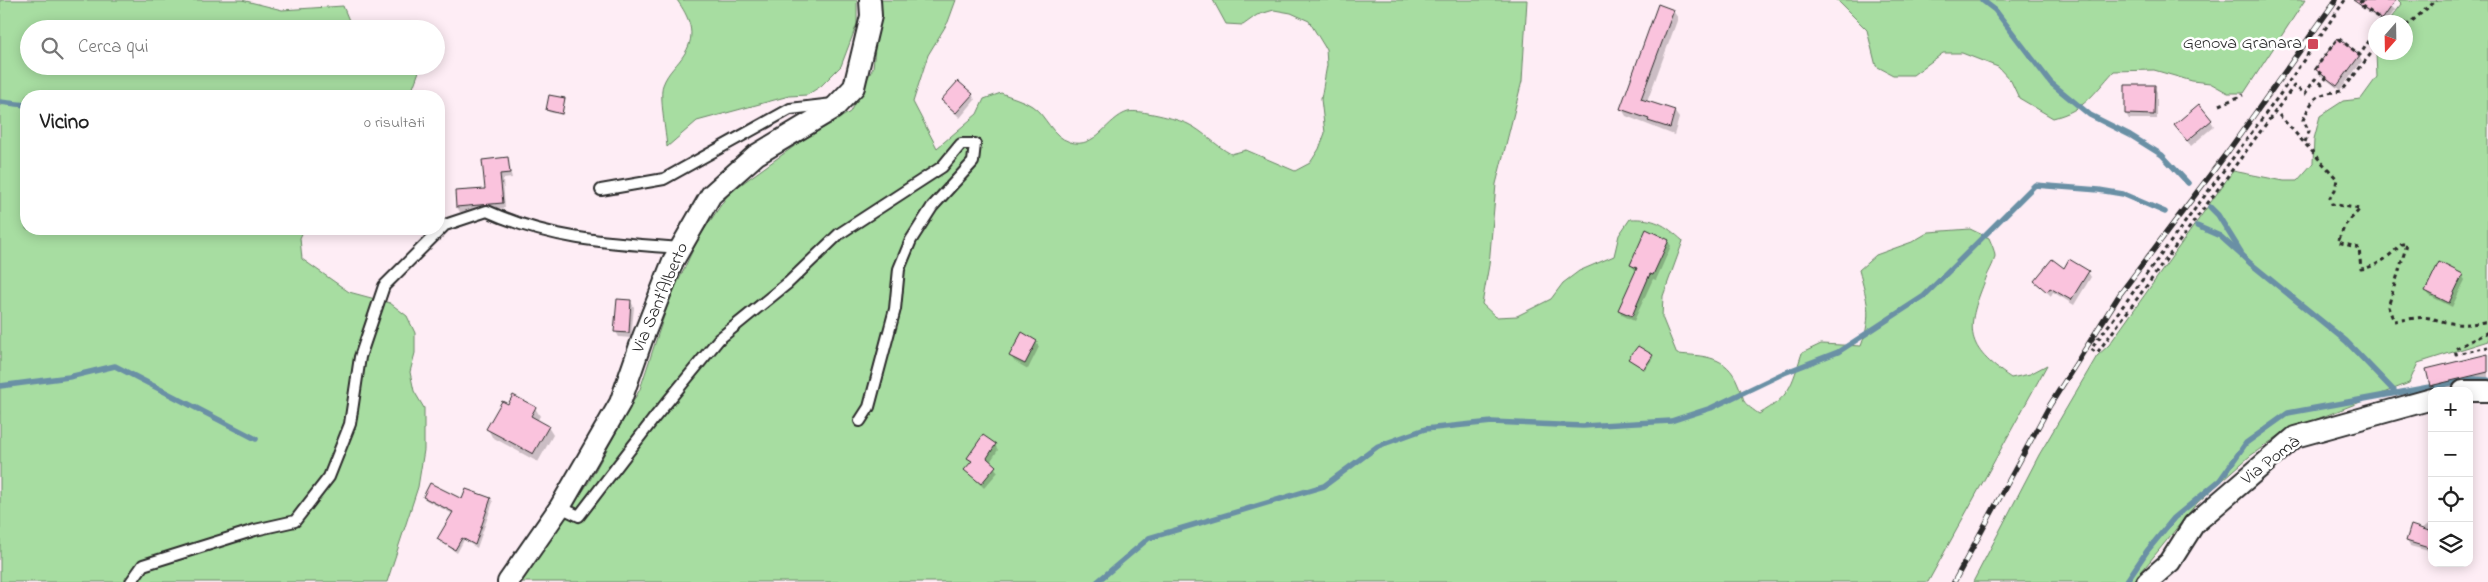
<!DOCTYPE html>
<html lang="it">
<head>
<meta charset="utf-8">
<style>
  body { margin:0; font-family:"Indie Flower",sans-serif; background:#f2f2f2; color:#222 }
  .controls { position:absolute; right:15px; bottom:15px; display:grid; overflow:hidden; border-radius:10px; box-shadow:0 2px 12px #0003 }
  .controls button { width:45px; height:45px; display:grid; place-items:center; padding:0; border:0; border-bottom:1px solid #e0e0e0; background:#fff; color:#222; font:25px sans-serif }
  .compass { position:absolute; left:2368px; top:15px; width:45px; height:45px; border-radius:50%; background:#fff; box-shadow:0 2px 12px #0003; rotate:200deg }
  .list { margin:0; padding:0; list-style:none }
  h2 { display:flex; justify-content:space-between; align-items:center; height:65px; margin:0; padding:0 20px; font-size:21px }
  h2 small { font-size:16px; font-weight:400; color:#767676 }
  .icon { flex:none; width:28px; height:28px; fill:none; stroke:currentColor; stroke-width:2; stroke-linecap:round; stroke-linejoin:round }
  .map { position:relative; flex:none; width:2488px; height:582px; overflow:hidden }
  .search { position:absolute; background:#fff; box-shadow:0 2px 12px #0003; left:20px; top:20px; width:425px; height:55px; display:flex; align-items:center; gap:12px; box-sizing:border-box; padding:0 18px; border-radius:28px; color:#767676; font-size:19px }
  .panel { position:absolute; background:#fff; box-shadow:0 2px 12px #0003; left:20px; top:90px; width:425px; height:145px; border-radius:20px }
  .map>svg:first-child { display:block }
  .green { fill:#a7dda1; stroke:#698466 }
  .shadow { fill:#0003 }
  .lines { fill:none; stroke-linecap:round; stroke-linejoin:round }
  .stream { stroke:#6b90a5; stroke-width:5.5 }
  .building { fill:#fac3dd; stroke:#2b2b2b }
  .service-casing { stroke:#2b2b2b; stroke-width:14 }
  .minor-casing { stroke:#2b2b2b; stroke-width:24 }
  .path { stroke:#2b2b2b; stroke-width:3; stroke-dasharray:4 4; stroke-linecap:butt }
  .service { stroke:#fff; stroke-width:10 }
  .minor { stroke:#fff; stroke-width:20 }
  .rail-casing { stroke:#2b2b2b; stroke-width:5.5 }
  .rail { stroke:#fff; stroke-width:4; stroke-dasharray:11; stroke-linecap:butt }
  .poi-dot { fill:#d1495b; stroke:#fff; stroke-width:2 }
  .labels { text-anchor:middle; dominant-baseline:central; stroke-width:5; stroke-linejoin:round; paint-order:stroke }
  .poi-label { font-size:18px; fill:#2b2b2b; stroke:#fff; text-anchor:end }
  .street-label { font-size:18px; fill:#2b2b2b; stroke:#fff }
</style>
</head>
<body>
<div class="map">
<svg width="2488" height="582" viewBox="0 0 2488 582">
  <rect width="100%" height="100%" fill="#feedf5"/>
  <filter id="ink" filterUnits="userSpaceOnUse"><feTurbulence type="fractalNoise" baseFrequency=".02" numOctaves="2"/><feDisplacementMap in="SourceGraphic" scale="10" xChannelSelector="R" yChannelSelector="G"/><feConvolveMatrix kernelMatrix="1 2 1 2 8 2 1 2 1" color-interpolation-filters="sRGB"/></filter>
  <g filter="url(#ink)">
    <g class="green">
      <polygon points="0,0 242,0 282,10 343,6 350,23 373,29 29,29 29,66 421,66 410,96 26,96 26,229 304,229 300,238 302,259 349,292 390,303 407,316 415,333 415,353 410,372 414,391 424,408 424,450 418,487 387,582 0,582"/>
      <path d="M677,0H857V24L841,66L821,86L807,95L789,96L697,121L667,147C666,134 659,95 663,85C668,71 678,65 685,53C697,34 689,17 677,0Z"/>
      <path d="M880,0H956L948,22L928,55L913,102L937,148L977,114L984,99L1001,93C1011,97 1023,100 1032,106C1047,116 1051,136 1070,142C1096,150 1107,118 1128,112C1138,109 1178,119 1188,124C1203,131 1216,146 1231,154L1246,150L1295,171L1310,163L1319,149L1325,133L1321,99L1327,65L1326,49L1309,21L1291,13L1274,10L1257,15L1243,25L1226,24L1213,0H1527L1522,81L1496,184L1489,265L1482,304L1496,317L1517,316L1551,299L1563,283L1579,271L1614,256L1619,235L1630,219C1655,218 1664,224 1683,241L1663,296L1662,317L1677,354C1703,356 1727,355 1738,384C1747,404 1739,400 1759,414C1791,396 1791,386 1802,353L1821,344L1861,346C1873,314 1867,301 1859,270L1876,255L1912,242L1929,232L1970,229L1989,238C1991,243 1995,251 1995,256C1994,264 1987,274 1985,281C1965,330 1965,347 2011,378L2030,374L2047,365L1928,582H521L589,482L640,389L669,301L698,239L729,193L800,142L850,112L873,68Z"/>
      <path d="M1837,0H2305L2244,93H2228L2210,83L2192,81L2154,70L2114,71C2093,94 2085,110 2053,118L2019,98L2011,81L1998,67L1962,53H1943L1913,75H1893L1876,66L1867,30Z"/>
      <polygon points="2398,0 2488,0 2488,341 2418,363 2409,383 2284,432 2250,456 2197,503 2133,582 1973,582 2039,455 2097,356 2109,345 2233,171 2284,181 2297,181 2313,163 2314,139 2320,116 2343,101 2361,99 2377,77 2376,53 2406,52 2406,22 2388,22 2402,4"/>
    </g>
    <g class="shadow">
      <polygon points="2363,0 2385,0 2395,10 2386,22 2383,22 2363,9 2360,4"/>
      <polygon points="1673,11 1678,18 1647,102 1674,111 1679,118 1674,135 1626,116 1622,109"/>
      <polygon points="2359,55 2362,61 2340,90 2319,74 2316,69"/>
      <polygon points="2154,87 2157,92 2157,119 2129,119 2126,114"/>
      <polygon points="972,94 975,100 960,118 942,100"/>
      <polygon points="564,99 563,115 549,112 547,110"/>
      <polygon points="2211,121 2214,126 2191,146 2175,126"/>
      <polygon points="507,158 512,178 503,179 505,208 460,212 457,207 486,190"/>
      <polygon points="1668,241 1671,246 1656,280 1653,279 1634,321 1622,315 1619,310 1636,271 1631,265"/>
      <polygon points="2064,270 2088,272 2091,277 2074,305 2053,292 2051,296 2036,281"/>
      <polygon points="2462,275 2465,280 2452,307 2430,296 2426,291"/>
      <polygon points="631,302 634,307 631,338 619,337 616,332"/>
      <polygon points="1036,342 1039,347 1028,369 1014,361 1011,356"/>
      <polygon points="2488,355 2488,378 2434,391 2428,370"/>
      <polygon points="1652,356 1653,358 1645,370 1630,359"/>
      <polygon points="509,406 535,408 540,416 537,421 548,427 553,435 538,462 492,437 488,429"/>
      <polygon points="983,437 995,445 998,450 990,462 998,472 984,488 966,470 972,463 969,458"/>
      <polygon points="466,491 491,499 493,502 477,548 464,540 457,553 438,539 453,514 426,500 424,497 463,500"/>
      <polygon points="2432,521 2432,552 2410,546 2407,541"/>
    </g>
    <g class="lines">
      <g class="stream">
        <polyline points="1982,0 1995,10 2051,83 2090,115 2130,135 2162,155 2188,183"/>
        <polyline points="95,96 110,96"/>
        <polyline points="0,102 26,105"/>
        <polyline points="2210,207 2218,215 2241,252"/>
        <polyline points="2197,226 2220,236 2250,263 2346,341 2396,393"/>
        <polyline points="0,386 69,377 115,366 256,439"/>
        <polyline points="1097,582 1149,538 1324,486 1378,446 1425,429 1492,422 1583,426 1671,421 1711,408 1784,373 1838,352 1924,296 2035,185 2099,190 2123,194 2165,212"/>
        <polyline points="2126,582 2147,551 2174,518 2220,480 2246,443 2288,413 2473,379 2488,380"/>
      </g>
    </g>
    <g class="building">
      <polygon points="2353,0 2396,0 2382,20"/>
      <polygon points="1658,4 1674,10 1641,99 1675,110 1670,128 1648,121 1649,119 1620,109"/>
      <polygon points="2338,38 2360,55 2337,86 2315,69"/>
      <polygon points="958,81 973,94 956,113 941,100"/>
      <polygon points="2125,85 2155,85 2154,115 2125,114"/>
      <polygon points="549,95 565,98 562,114 546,110"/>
      <polygon points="2199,104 2212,120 2187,141 2174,125"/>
      <polygon points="508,157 510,173 500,174 503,203 456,207 455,191 485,189 482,160"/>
      <polygon points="1646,229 1669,240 1653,275 1650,274 1632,316 1618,310 1637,268 1630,265"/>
      <polygon points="2052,259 2064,268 2069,259 2089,271 2071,300 2050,288 2047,292 2034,281"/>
      <polygon points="2439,262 2463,274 2449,303 2425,291"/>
      <polygon points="617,299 631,300 629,333 614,332"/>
      <polygon points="1022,332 1037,341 1025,364 1009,356"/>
      <polygon points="1638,346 1653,355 1644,369 1628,359"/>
      <polygon points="2488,354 2488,372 2430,386 2426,369"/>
      <polygon points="513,395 536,407 531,416 549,426 533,454 486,429 502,401 508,404"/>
      <polygon points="983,435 996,444 987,458 996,466 981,484 964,470 972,461 967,458"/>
      <polygon points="430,483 462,499 466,489 491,498 475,545 462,538 455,550 437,539 453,512 423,497"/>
      <polygon points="2411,525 2432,532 2432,549 2406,541"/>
    </g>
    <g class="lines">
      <g class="service-casing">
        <g id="service">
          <polyline points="601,190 664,179 790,109 833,104"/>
          <polyline points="560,507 579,516 655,417 719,339 788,283 839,234 942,167 961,144 975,144 973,162 932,207 911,240 899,269 895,309 869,407 860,421"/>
          <path d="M131,582L143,565L255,530L295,521L329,477L350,424L360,357L384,286L445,225L487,211C551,240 611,243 681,248"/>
        </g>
      </g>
      <g class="minor-casing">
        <g id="minor">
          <polyline points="2463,391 2488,391"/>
          <polyline points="508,582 560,507 620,403 643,337 673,261 711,195 756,155 833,109 854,87 871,16 870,0"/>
          <polyline points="2147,582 2170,562 2194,524 2295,437 2432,399"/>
        </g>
      </g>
      <g class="path">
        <polyline points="2345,0 2281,93 2091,349 2097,353 2294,86 2305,94 2315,79 2322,84 2326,78 2315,69 2338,38 2360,55 2376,30"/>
        <polyline points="2362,0 2359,4 2382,20 2380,22"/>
        <polyline points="2406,26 2437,0"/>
        <polyline points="2220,105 2243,95"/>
        <path d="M2279,115L2337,179L2335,190L2330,197L2332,204L2360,209L2345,225L2338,242L2359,248L2361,269C2379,266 2389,256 2402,244H2407L2388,307L2394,321C2406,320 2423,315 2434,319C2454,325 2467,326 2488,321"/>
        <path d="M2305,142L2309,131L2303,120C2314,96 2316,94 2342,91L2376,47"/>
        <polyline points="2488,332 2455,349 2456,354 2488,347"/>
      </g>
      <use href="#service" class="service"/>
      <use href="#minor" class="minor"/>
      <g class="rail-casing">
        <polyline id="rail" points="1954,582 2050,405 2120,294 2229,150 2336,0"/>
      </g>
      <use href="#rail" class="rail"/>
    </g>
  </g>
  <rect class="poi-dot" x="2307" y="38" width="12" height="12" rx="2.5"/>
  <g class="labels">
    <g class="poi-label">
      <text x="2302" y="44">Genova Granara</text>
    </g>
    <g class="street-label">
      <text transform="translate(661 298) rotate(-67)">Via Sant'Alberto</text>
      <text transform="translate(2271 461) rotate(-38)">Via Pomà</text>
    </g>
  </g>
</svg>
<div class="controls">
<button>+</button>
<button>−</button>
<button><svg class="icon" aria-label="locate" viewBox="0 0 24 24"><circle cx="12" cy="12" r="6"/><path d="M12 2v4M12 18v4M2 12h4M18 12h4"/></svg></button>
<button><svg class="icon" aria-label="layers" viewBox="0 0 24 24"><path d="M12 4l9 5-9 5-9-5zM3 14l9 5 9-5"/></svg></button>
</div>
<svg class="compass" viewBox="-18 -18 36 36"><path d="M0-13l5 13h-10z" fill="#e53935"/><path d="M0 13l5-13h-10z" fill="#767676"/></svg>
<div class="search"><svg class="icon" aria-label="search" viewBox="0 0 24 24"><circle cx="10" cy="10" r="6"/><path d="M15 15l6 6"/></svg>Cerca qui</div>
<section class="panel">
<h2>Vicino<small>0 risultati</small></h2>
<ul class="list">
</ul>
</section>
</div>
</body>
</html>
